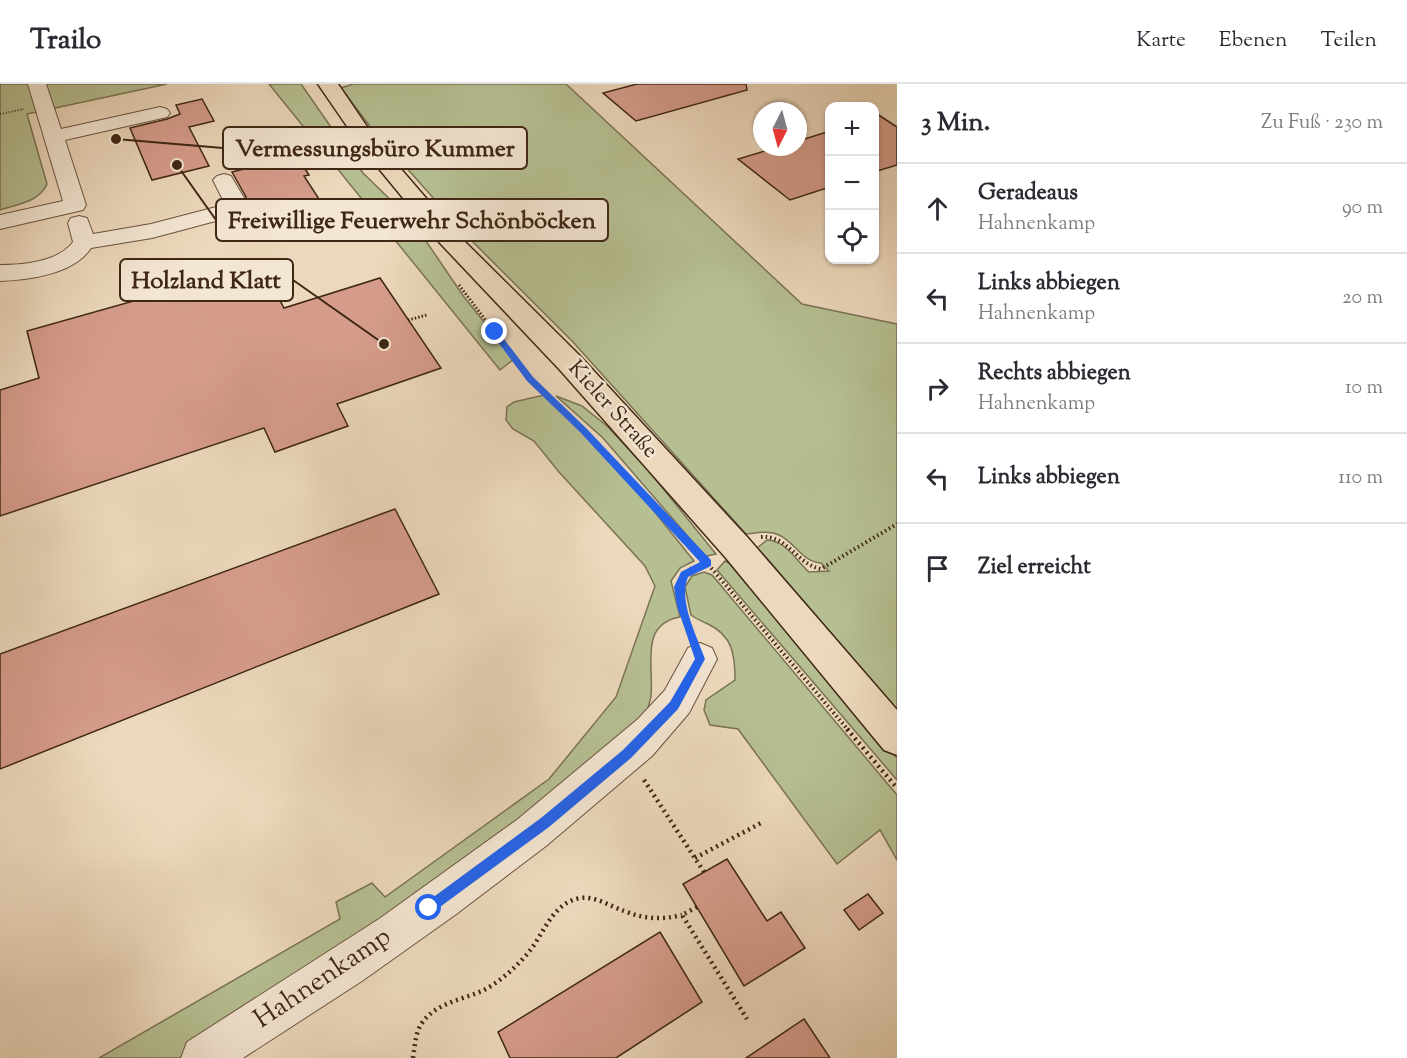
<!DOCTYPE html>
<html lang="de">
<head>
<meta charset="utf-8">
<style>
  body { margin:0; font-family:"Sorts Mill Goudy",serif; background:#f2f2f3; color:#2b2b33 }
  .controls { position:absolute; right:18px; top:18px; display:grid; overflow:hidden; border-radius:12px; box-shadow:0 2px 4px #0004 }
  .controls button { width:54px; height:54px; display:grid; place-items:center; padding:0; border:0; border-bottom:2px solid #e1e1e2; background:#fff; color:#2b2b33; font:30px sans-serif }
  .compass { position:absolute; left:753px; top:18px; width:54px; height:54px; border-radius:50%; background:#fff; box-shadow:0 2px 4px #0004; rotate:186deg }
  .stop { position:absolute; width:18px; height:18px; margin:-14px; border:4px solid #2563eb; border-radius:50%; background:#fff }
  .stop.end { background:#2563eb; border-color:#fff; box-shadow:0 2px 6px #0008 }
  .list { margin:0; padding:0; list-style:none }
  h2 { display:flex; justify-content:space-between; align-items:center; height:78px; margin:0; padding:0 24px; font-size:26px }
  h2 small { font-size:20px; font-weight:400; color:#7c7c81 }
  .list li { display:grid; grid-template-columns:39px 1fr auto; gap:18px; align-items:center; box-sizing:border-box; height:90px; padding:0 24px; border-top:2px solid #e1e1e2 }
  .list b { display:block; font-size:22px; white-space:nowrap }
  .list p { margin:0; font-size:20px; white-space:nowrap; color:#7c7c81 }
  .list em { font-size:20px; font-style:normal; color:#7c7c81 }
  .icon { flex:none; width:33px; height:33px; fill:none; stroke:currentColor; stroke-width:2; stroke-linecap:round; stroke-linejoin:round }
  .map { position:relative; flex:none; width:897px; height:974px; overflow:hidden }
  header { display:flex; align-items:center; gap:36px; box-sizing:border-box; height:84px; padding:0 30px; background:#fff; border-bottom:2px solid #e1e1e2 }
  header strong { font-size:28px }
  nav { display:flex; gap:33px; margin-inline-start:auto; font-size:21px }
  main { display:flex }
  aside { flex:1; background:#fff }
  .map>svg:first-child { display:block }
  .green { fill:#b6bf92; stroke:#7a7354; stroke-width:1.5 }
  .building { fill:#d59c8b; stroke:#3f2715; stroke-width:1.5 }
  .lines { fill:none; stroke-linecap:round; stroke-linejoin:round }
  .minor-casing { stroke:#6a533f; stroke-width:2 }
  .major-casing { stroke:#3f2715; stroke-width:3 }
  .path-far3 { stroke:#3f2715; stroke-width:2; stroke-dasharray:1 2; stroke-linecap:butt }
  .path-far2 { stroke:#3f2715; stroke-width:3; stroke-dasharray:1.5 2; stroke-linecap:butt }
  .path-far1 { stroke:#3f2715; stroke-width:4; stroke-dasharray:1.5 3; stroke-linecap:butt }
  .path { stroke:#3f2715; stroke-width:4.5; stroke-dasharray:2 4; stroke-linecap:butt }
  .minor { fill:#f3e6d3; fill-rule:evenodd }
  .major { fill:#ecd8bc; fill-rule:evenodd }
  .route { fill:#2563eb }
  .labels { text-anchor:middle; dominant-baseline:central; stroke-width:5; stroke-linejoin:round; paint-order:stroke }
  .street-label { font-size:22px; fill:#3f2715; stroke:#f3e6d3 }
  .near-street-label { font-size:27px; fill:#3f2715; stroke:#f3e6d3 }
  .leader { fill:none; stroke:#3f2715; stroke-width:2 }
  .callout-dot { fill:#3f2715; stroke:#f3e6d3; stroke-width:2 }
  .callout { fill:#f3e6d3; stroke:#3f2715; stroke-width:2 }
  .callout-label { font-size:24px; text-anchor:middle; font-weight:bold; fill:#3f2715 }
</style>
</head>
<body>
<header>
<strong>Trailo</strong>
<nav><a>Karte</a><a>Ebenen</a><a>Teilen</a></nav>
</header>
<main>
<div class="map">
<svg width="897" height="974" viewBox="0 0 897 974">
  <rect width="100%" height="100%" fill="#ecd8bc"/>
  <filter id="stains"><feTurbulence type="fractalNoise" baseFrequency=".00333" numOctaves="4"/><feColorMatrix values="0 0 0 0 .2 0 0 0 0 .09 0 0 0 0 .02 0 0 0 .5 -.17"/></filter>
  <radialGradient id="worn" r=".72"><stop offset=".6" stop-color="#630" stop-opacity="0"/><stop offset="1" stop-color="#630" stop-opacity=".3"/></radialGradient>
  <g class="green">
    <path d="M0,0H167L27,30L47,100C39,118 18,120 0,126Z"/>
    <polygon points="269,0 301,0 363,89 403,128 426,157 464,213 514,275 500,286"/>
    <path d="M353,0H566L802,220L897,240V634L867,601L757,464L767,456C786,457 795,475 809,488L829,487L821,479C801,477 796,459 779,451C769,446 757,449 746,450L573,258L467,152L372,45L341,4Z"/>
    <path d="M544,311L617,381L694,477L680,484L671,497L680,533C639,540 654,582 651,612C650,618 648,624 646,630L413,827L180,974H99L340,835L336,818L372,799L385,813L549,695L616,613L655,502L645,482L559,388L534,357L513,345L506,336L507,323L514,318Z"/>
    <polygon points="556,312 582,322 607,342 648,386 716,470 707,472 704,471 603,354"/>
    <polygon points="725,477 729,479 848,620 897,674 897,696 717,486"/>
    <path d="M704,488L712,491L897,711V776L880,746L837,780L738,645L710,641L704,626L706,616L735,596C735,571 733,552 708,540C702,537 696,535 691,531L685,503L692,492Z"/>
  </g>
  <g class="building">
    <polygon points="637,0 746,0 747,6 636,37 603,9"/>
    <polygon points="202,15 214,37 189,43 209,82 152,96 130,44 167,35 180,30 176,21"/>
    <polygon points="874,28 897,43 897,81 874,88"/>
    <polygon points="830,47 830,103 790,116 738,75 778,63 798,63 798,57"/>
    <polygon points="297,72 309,91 304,92 332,135 267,153 252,126 245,119 246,113 232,88"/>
    <polygon points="261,181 284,224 380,194 441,284 337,320 348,342 275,368 264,344 0,432 0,306 39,294 27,247"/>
    <polygon points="395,425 439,510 0,685 0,570"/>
    <polygon points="727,775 767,837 781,828 805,864 744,902 683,800"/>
    <polygon points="868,810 883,829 859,846 844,826"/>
    <polygon points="660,848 702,918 616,974 510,974 498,948"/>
    <polygon points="804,935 830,974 746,974"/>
  </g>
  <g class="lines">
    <g class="minor-casing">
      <g id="minor">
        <polygon points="28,0 46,0 61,45 160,23 167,25 170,29 167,33 65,56 86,121 83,126 0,145 0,131 63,117"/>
        <path d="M224,90L231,92L244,114L238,131L152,154L91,164C74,190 29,196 0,197V181C23,181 58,178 73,158L68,139L71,134L79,132L87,134L93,150L151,140L220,122L222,114L213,96L217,92Z"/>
        <polygon points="700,559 712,564 717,575 689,629 652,672 546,762 455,831 362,897 243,974 181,974 187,958 379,835 518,735 638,635 665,606 688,564"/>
      </g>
    </g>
    <g class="major-casing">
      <polygon id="major" points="318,0 338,0 376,56 456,149 580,272 748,454 897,626 897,671 884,666 726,474 560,286 440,159 362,64"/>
    </g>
    <polyline class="path-far3" points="0,30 24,25"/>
    <g class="path-far2">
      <polyline points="459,201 530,295 618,383"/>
      <polyline points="408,236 427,231"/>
    </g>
    <g class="path-far1">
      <polyline points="616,382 707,479 849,647"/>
      <path d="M761,453C788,451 796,480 821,485L897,440"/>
      <polyline points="692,551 680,511 680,496 691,485 708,479"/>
    </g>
    <g class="path">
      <polyline points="847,645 897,704"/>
      <polyline points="644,696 704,788"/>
      <polyline points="695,774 761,739"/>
      <polyline points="697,823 682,831 747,935"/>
      <path d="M413,974C415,962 415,949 422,939C436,919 461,916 482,907C500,898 515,884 528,869C544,850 552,819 580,814C595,812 610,822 624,827C644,835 661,836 682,831"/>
    </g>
    <use href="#minor" class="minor"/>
    <use href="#major" class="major"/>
  </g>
  <path class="route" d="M492,246H497L533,293L586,344L711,476V482L688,493C678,517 697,552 705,575L678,625L631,674L549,743L429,831L424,829L423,824L424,820L541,734L623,666L670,618L695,575L677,522L674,503L681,488L700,478L580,348L527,297L492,250Z"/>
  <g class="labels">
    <g class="street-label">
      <text transform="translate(612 326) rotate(48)">Kieler Straße</text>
    </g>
    <g class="near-street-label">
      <text transform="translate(323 895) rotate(-34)">Hahnenkamp</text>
    </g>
  </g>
  <path class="leader" d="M116 55L223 64M177 81L216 136M384 260L293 196"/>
  <g class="callout-dot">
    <circle cx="116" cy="55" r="6"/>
    <circle cx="177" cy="81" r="6"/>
    <circle cx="384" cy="260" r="6"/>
  </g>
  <g class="callout">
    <rect x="223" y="43" width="304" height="42" rx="6"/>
    <rect x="216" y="115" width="392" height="42" rx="6"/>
    <rect x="120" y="175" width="173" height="42" rx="6"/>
  </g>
  <g class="callout-label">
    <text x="375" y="72">Vermessungsbüro Kummer</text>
    <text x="412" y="144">Freiwillige Feuerwehr Schönböcken</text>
    <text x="206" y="204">Holzland Klatt</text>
  </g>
  <rect width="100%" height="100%" filter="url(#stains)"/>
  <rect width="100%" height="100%" fill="url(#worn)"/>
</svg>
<div class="controls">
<button>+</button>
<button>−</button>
<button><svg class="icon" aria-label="locate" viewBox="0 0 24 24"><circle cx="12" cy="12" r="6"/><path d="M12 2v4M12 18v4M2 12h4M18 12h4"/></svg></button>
</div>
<svg class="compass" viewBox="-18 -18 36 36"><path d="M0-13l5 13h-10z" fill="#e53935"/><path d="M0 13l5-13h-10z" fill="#7c7c81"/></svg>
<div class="stop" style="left:429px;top:824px"></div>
<div class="stop end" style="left:495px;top:248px"></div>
</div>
<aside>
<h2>3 Min.<small>Zu Fuß · 230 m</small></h2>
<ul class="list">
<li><svg class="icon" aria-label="ahead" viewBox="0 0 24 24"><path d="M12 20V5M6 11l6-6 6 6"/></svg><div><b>Geradeaus</b><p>Hahnenkamp</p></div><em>90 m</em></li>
<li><svg class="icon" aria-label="left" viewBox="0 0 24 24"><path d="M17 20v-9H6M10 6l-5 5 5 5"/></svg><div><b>Links abbiegen</b><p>Hahnenkamp</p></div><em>20 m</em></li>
<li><svg class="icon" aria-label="right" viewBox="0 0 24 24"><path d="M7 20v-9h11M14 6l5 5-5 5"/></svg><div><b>Rechts abbiegen</b><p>Hahnenkamp</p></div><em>10 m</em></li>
<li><svg class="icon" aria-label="left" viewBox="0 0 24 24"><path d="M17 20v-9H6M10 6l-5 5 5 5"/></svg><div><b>Links abbiegen</b></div><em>110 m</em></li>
<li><svg class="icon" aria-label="arrive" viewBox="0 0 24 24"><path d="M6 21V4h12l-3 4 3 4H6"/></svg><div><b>Ziel erreicht</b></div></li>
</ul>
</aside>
</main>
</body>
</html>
